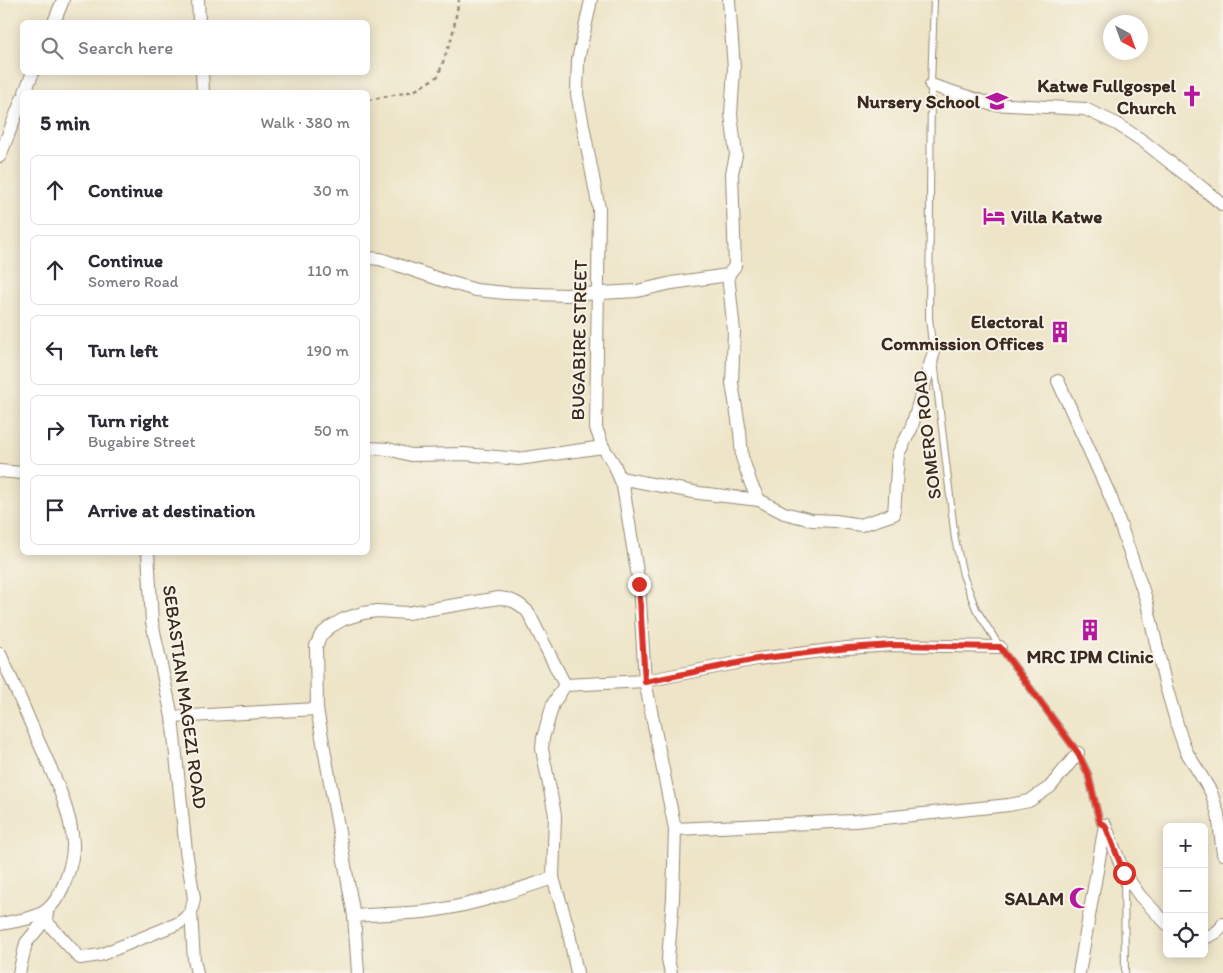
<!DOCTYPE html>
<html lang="en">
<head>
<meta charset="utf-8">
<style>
  body { margin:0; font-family:Itim,sans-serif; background:#f7f7f7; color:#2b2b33 }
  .controls { position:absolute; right:15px; bottom:15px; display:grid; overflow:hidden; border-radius:8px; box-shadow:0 2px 12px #0003 }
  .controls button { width:45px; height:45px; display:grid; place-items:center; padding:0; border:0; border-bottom:1px solid #e1e1e2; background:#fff; color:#2b2b33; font:25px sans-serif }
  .compass { position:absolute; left:1103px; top:15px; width:45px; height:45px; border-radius:50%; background:#fff; box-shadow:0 2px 12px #0003; rotate:139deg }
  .stop { position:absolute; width:15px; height:15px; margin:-11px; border:4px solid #d93025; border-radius:50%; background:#fff }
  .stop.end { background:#d93025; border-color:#fff; box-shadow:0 1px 5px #0008 }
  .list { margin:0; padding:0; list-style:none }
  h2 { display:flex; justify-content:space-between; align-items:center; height:65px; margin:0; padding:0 20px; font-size:21px }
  h2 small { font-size:16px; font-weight:400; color:#7c7c81 }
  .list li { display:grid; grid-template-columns:32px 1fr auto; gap:15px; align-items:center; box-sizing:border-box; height:70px; margin:0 10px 10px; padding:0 10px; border:1px solid #e1e1e2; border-radius:8px }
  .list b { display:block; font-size:19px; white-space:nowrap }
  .list p { margin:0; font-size:16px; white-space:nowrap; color:#7c7c81 }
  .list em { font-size:16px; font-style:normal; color:#7c7c81 }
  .icon { flex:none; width:28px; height:28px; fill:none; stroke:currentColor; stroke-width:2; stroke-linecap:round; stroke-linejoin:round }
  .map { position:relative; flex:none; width:1223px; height:973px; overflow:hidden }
  .search { position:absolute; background:#fff; box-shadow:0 2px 12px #0003; left:20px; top:20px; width:350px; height:55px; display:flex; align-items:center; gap:12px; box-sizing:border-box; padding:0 18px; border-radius:8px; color:#7c7c81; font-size:19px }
  .panel { position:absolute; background:#fff; box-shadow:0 2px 12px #0003; left:20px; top:90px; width:350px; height:465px; border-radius:8px }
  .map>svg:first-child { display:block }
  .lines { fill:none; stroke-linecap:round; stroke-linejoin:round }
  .service-casing { stroke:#948873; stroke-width:8 }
  .minor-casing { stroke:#948873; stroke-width:14 }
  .path { stroke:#948873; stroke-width:2.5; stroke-dasharray:4 4; stroke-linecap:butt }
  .service { stroke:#fff; stroke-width:6 }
  .minor { stroke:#fff; stroke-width:12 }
  .route { stroke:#d93025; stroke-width:6 }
  .labels { text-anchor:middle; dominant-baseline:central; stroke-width:4; stroke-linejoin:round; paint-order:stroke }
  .poi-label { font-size:19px; font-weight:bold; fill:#3b2a1e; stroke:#f7f3e8; text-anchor:end }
  .street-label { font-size:19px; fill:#3b2a1e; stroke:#f7f3e8 }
</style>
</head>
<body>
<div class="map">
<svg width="1223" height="973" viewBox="0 0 1223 973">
  <rect width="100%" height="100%" fill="#f7f3e8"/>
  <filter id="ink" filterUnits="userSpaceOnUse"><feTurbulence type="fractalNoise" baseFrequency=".02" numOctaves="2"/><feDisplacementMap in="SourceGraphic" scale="10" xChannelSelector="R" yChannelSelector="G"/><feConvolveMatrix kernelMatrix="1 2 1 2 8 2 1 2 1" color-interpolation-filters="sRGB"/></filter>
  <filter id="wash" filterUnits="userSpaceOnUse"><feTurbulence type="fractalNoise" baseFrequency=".0096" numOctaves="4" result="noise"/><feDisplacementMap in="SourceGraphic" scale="20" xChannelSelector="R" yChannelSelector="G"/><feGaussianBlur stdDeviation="1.12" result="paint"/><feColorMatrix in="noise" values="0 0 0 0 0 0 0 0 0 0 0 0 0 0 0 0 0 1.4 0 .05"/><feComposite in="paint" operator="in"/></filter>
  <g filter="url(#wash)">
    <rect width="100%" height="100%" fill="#eee5c8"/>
  </g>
  <g filter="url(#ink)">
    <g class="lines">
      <g class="service-casing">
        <g id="service">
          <polyline points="934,0 931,85 929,318 955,539 963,575 976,609 1000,647 1078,753 1088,774 1100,823 1105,825"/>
          <polyline points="1124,876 1125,973"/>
        </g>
      </g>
      <g class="minor-casing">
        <g id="minor">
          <polyline points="198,0 199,22"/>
          <polyline points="591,0 578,60 577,94 599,209 596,428 603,447 614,464 623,486 639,584 645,681 675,829 673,898 668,959 671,973"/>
          <polyline points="54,22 63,0"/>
          <polyline points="202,72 203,92"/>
          <polyline points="931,85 990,104 1085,109 1117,124 1143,141 1205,190 1223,205"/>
          <polyline points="25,92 33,72"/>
          <polyline points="0,156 22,99"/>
          <polyline points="368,258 380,259 442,280 476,290 506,293 566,295 637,291 672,283 728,275 735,266 732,173 736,155 731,114 734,69 729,0"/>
          <polyline points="728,275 734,331 732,383 740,432 742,457 751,484 759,500 784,513 812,520 836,521 861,525 894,514 898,454 911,429 933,355"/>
          <polyline points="1058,381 1111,498 1146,599 1165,683 1179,731 1186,751 1211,792 1218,814 1223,854"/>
          <polyline points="368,448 388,449 411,455 464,454 518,459 603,447"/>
          <polyline points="0,471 22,473"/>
          <polyline points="620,478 699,493 759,500"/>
          <path d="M0,654C13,682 25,710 37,738C51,769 71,810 73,843C74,861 63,894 50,907C39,919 15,921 0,924"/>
          <path d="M565,685L528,612C519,603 512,599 499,598L407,613L377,611L363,613L344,619L330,627L321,635L316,646L317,709L354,916C377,914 400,914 423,912C468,907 511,892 553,878L555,815L542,749L543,738L553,704L565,685L645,681L757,659L847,648L892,645L1000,647"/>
          <polyline points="172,717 317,709"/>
          <polyline points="1105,825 1124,873 1140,896 1167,924"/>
          <polyline points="675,829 855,821 1009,805 1029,801 1050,787 1078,753"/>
          <polyline points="553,878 567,924 577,973"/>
          <polyline points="191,913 194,960 197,973"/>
          <polyline points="354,916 358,973"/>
          <polyline points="45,920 80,958 100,955 179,923 191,913 194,898 186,851 172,717 152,622 148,552"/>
          <path d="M1204,938C1211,936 1221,931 1223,924"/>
          <polyline points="19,973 26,943 45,920 47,914"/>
          <polyline points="1079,973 1105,825"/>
        </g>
      </g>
      <polyline class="path" points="368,100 414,91 438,76 452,37 459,0"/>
      <use href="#service" class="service"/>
      <use href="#minor" class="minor"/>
    </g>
  </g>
  <g class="lines" filter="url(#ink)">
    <polyline class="route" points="639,584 645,682 757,659 848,648 892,645 1000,647 1078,753 1088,774 1100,823 1105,825 1124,873"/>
  </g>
  <defs>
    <g id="church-bare" transform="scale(1.725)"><path d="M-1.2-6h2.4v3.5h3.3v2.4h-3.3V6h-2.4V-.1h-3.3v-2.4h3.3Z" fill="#b5179e" stroke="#f7f3e8" stroke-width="2.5" paint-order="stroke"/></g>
    <g id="school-bare" transform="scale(1.725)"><path d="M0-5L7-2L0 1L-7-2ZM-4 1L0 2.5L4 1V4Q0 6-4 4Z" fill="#b5179e" stroke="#f7f3e8" stroke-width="2.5" paint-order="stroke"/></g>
    <g id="hotel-bare" transform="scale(1.725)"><path d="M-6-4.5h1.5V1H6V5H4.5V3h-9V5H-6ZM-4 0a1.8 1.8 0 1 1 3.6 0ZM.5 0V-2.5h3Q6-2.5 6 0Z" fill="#b5179e" stroke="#f7f3e8" stroke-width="2.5" paint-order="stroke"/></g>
    <g id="building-bare" transform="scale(1.725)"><path d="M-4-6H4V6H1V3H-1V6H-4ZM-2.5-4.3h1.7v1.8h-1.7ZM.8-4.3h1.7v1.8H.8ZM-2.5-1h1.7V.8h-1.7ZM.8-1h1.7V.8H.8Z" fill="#b5179e" stroke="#f7f3e8" stroke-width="2.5" paint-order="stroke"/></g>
    <g id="mosque-bare" transform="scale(1.725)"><path d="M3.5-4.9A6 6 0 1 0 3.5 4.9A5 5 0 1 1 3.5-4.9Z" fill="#b5179e" stroke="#f7f3e8" stroke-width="2.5" paint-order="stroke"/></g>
  </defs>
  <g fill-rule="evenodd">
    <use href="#church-bare" x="1192" y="96"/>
    <use href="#school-bare" x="997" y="101"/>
    <use href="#hotel-bare" x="994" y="216"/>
    <use href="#building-bare" x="1060" y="332"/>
    <use href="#building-bare" x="1090" y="630"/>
    <use href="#mosque-bare" x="1080" y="898"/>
  </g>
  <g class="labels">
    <g class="poi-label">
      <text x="1176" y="85">Katwe Fullgospel<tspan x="1176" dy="22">Church</tspan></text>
      <text x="980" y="101">Nursery School</text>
      <text x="1011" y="216" text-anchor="start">Villa Katwe</text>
      <text x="1044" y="321">Electoral<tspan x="1044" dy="22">Commission Offices</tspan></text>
      <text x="1090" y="656" text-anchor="middle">MRC IPM Clinic</text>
      <text x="1064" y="898">SALAM</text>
    </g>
    <g class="street-label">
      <text transform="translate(579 340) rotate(-89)">BUGABIRE STREET</text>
      <text transform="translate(927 435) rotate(-97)">SOMERO ROAD</text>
      <text transform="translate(185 697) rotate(82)">SEBASTIAN MAGEZI ROAD</text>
    </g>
  </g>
</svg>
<div class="controls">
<button>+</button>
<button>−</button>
<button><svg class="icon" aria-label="locate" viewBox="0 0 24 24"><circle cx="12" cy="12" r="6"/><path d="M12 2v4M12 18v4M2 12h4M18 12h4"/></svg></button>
</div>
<svg class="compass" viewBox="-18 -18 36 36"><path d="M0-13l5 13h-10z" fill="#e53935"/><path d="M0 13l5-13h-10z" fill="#7c7c81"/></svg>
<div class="stop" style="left:1124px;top:873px"></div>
<div class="stop end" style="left:639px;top:584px"></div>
<div class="search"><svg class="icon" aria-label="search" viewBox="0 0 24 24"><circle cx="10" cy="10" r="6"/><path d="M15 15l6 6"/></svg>Search here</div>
<section class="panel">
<h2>5 min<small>Walk · 380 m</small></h2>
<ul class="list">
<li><svg class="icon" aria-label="ahead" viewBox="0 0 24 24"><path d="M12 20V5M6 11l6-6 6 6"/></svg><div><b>Continue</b></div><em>30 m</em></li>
<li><svg class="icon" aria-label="ahead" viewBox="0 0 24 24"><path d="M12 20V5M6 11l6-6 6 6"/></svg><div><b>Continue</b><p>Somero Road</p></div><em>110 m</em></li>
<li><svg class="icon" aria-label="left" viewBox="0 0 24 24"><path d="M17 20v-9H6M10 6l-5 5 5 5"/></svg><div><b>Turn left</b></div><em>190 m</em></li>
<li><svg class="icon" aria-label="right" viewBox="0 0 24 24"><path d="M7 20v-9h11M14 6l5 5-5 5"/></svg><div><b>Turn right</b><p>Bugabire Street</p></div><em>50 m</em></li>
<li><svg class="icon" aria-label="arrive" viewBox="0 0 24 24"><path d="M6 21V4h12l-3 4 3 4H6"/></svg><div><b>Arrive at destination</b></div></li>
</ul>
</section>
</div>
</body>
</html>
